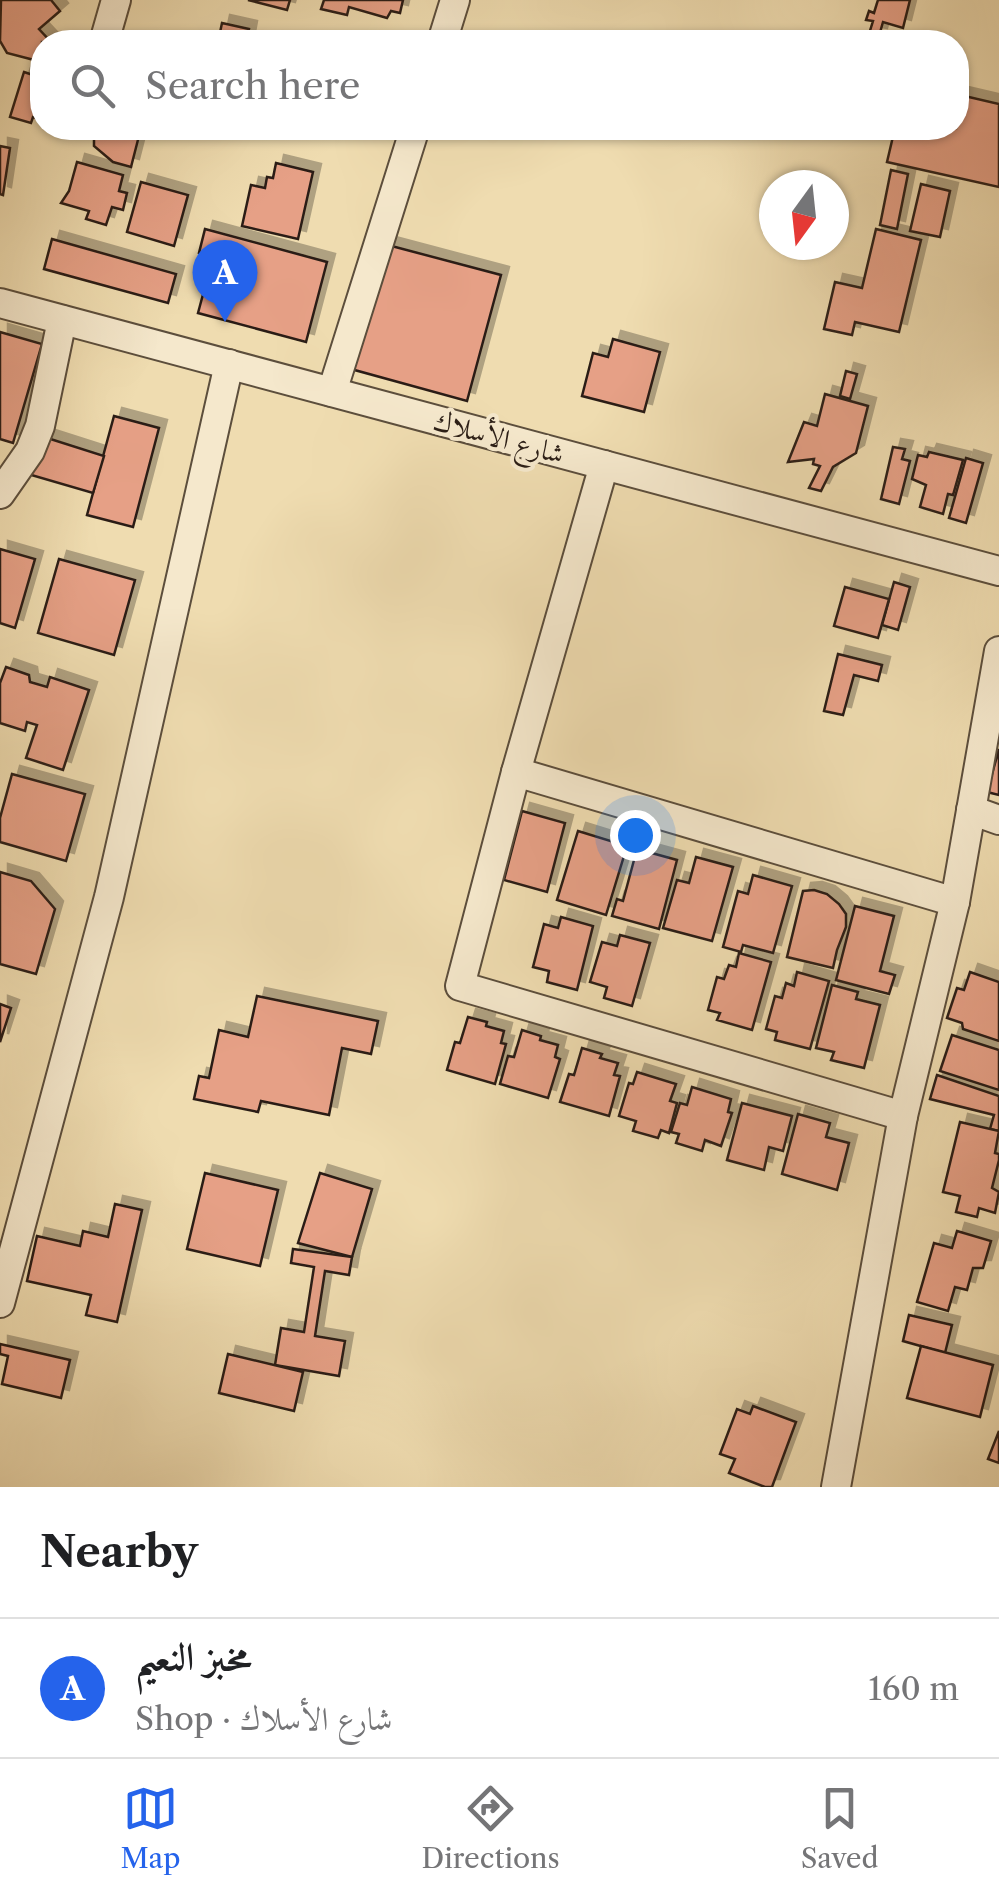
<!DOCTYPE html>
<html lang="en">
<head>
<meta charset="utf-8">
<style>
  body { margin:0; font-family:"Libre Caslon Text",Amiri,serif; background:#f6f6f6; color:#202124 }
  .compass { position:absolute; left:759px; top:170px; width:90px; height:90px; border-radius:50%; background:#fff; box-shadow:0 2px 8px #0004; rotate:195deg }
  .you { position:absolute; left:635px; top:835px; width:35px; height:35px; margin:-25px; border:8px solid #fff; border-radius:50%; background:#1a73e8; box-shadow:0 0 0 15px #1a73e833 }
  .badge { display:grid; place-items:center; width:65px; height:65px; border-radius:50%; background:#2563eb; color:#fff; font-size:32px; font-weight:700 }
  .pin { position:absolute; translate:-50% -82px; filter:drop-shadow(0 2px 5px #0008) }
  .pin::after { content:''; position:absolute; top:52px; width:35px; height:30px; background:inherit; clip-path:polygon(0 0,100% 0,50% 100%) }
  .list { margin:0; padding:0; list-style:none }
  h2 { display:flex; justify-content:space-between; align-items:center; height:130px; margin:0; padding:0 40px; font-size:42px }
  h2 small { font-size:32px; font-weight:400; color:#757577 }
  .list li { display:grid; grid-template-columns:65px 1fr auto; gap:30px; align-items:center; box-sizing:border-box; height:140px; padding:0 40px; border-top:2px solid #e0e0e0 }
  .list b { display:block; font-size:38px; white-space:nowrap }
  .list p { margin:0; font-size:32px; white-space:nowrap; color:#757577 }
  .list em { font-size:32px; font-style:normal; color:#757577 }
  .icon { flex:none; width:55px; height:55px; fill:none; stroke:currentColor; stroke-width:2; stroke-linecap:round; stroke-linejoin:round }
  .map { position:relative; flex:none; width:999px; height:1487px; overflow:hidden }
  .search { position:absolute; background:#fff; box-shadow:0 2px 8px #0004; left:30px; right:30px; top:30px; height:110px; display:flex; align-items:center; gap:25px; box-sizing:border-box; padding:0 35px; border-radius:40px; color:#757577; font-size:38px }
  .sheet { height:270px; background:#fff }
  nav { display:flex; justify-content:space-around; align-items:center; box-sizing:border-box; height:140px; border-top:2px solid #e0e0e0; background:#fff; font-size:28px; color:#757577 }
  nav a { display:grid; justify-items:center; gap:5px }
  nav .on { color:#2563eb }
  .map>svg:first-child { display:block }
  .building { fill:#e6a086; stroke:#2b1e16; stroke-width:2.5; filter:url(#shadow) }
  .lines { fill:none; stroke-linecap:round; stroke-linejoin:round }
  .minor-casing { stroke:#5c4e3c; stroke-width:32 }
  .minor { stroke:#f5e8cc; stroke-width:28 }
  .labels { text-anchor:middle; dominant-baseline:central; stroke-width:8; stroke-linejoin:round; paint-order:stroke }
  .street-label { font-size:28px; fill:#2b1e16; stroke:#f5e8cc }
</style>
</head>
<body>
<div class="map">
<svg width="999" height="1487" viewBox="0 0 999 1487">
  <defs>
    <filter id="shadow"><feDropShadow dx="8" dy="-8" stdDeviation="0" flood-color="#0004"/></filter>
  </defs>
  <rect width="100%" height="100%" fill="#efdcb0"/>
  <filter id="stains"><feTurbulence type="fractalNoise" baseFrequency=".002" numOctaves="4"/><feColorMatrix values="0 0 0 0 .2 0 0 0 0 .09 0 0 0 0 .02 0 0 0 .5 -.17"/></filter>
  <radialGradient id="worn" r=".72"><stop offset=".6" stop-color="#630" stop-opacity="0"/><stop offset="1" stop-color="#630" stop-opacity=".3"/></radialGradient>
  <g class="building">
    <polygon points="1,0 51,0 60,11 39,29 51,42 42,42 42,57 38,61 7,53 0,41"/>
    <polygon points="248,0 290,0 287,10"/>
    <polygon points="324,0 403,0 400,13 391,11 387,18 349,7 347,15 321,9"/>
    <polygon points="878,0 910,0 903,28 883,22 879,36 869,34 873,21 866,20 869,11 874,13"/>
    <polygon points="222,23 249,29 247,40 259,42 218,42"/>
    <polygon points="24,72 42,78 42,120 33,117 31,123 10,117"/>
    <polygon points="956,94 999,104 999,187 887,162 895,128 956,128"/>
    <polygon points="94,128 141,128 131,167 113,162 94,146"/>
    <polygon points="0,146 10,148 3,195 0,194"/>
    <polygon points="77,162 123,175 119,191 127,193 123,210 112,207 106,225 86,219 89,211 61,203 69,191"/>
    <polygon points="276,163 313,172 298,239 242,226 251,185 265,188 267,177 273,178"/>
    <polygon points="891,170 908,174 897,229 880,225"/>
    <polygon points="141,182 188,195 174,246 127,232"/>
    <polygon points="921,184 950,191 940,237 910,231"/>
    <polygon points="205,229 327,262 306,342 198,313 213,257 199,253"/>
    <polygon points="876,229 921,240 899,332 855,322 852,335 824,329 835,282 862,288"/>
    <polygon points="52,239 176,274 168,303 44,269"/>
    <polygon points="384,244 501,275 467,401 351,369"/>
    <polygon points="0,332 42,344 13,443 0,439"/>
    <polygon points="613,339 660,352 644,412 582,396 593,353 608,357"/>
    <polygon points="846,371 857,374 850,399 840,396"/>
    <polygon points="825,394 868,406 856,453 833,467 821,491 809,488 820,466 813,464 814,459 788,462 804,422 817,426"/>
    <polygon points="114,416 159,428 133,527 87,515"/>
    <polygon points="41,436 104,456 93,493 21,472"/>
    <polygon points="893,447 905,449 902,459 910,461 899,504 881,499"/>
    <polygon points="929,452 963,460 953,495 948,494 943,514 920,507 926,485 912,479 918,455 927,457"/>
    <polygon points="966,458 983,463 966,523 949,518"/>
    <polygon points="0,549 35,559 15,628 0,623"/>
    <polygon points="59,559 135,580 114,655 38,633"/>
    <polygon points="894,582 910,587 898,630 882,625"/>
    <polygon points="845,587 889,599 878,638 834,626"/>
    <polygon points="838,654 882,665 878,681 854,675 843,715 824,711"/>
    <polygon points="6,667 29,675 30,682 47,687 50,677 89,690 63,770 26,758 37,725 27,722 25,731 0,723 0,683"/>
    <polygon points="999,749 999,795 987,792"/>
    <polygon points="12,774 85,794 66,861 0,842 0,818"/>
    <polygon points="522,811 565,823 547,892 504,880"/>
    <polygon points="578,831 627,846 606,915 557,900"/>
    <polygon points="637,849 677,860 659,929 612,916 617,899 623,901"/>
    <polygon points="696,857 733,867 712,941 663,928 677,880 689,883"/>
    <polygon points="0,872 31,881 55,909 36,974 0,964"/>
    <polygon points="753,875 792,886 773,953 743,945 741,952 723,947 738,891 748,894"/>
    <polygon points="814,890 827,894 839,904 846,914 846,927 837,950 833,968 787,957 803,891"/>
    <polygon points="855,906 894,916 880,971 895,975 889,994 836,980"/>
    <polygon points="561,917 593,926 577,990 547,982 549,971 533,967 544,924 558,928"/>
    <polygon points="620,935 650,943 632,1006 604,998 607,987 590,982 602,942 617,946"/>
    <polygon points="739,953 771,962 752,1030 717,1020 720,1013 708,1010 717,977 724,979 729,965 736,967"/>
    <polygon points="797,972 829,981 810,1049 775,1040 777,1032 766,1029 775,996 782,998 786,983 794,986"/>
    <polygon points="970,972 999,982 999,1041 963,1029 962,1023 947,1018 957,988 964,990"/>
    <polygon points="832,985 858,992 856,999 880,1005 864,1068 831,1060 834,1052 816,1048"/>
    <polygon points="257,996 378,1021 371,1054 342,1048 329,1115 261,1101 258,1112 194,1099 199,1076 209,1078 219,1030 248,1037"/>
    <polygon points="0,1004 11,1008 0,1042"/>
    <polygon points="468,1017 487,1022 486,1026 504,1031 501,1043 506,1044 495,1084 447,1070 455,1042 460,1043"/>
    <polygon points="522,1030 541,1036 540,1040 558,1045 555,1057 560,1059 548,1098 500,1084 508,1056 514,1057"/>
    <polygon points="952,1035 999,1050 999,1090 940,1071"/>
    <polygon points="582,1048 602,1054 600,1058 618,1063 614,1075 620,1076 609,1116 560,1102 569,1074 574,1075"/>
    <polygon points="637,1072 676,1084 670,1101 677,1103 669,1133 661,1130 658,1138 633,1131 636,1121 619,1116 629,1083 633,1084"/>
    <polygon points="937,1075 999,1096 999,1131 990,1129 994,1115 930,1099"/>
    <polygon points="692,1087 731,1099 728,1112 732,1113 721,1146 705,1140 702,1151 676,1143 679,1134 671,1132 680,1103 687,1105"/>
    <polygon points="742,1103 792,1116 783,1151 769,1147 764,1170 727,1160"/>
    <polygon points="798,1114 830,1123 826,1137 849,1143 837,1190 782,1174"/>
    <polygon points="960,1122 999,1131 995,1153 999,1154 999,1160 992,1188 999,1192 995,1213 979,1208 977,1217 956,1212 960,1196 943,1192"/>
    <polygon points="205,1173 278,1190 260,1266 187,1249"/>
    <polygon points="320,1173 372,1189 352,1257 298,1243"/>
    <polygon points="115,1204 142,1210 117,1322 86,1315 91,1295 27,1281 37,1236 80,1246 83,1231 108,1237"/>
    <polygon points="957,1231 991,1241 983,1268 973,1268 967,1290 955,1287 948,1311 917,1302 934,1243 952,1248"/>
    <polygon points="293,1249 352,1257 349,1275 325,1271 315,1336 345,1341 339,1376 275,1365 281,1328 304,1332 314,1267 291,1263"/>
    <polygon points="909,1315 952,1325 945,1353 903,1341"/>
    <polygon points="0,1344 70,1360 61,1398 2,1384 8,1356 0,1354"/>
    <polygon points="921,1346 993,1365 980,1417 907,1398"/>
    <polygon points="228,1354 303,1372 294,1411 219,1393"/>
    <polygon points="753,1406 796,1422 772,1487 765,1487 729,1473 735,1459 720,1454 737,1409 750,1414"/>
    <polygon points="999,1431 999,1463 988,1459"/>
  </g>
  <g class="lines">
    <g class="minor-casing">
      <g id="minor">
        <polyline points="104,42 116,0"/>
        <polyline points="442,42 455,0"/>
        <polyline points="0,303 999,571"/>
        <polyline points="332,392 415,128"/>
        <polyline points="0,494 30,451 40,426 62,320"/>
        <polyline points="516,772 604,465"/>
        <polyline points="971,810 999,820"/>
        <polyline points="903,1116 460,986 516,772 955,902"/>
        <polyline points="0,1303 109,897 229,364"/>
        <polyline points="836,1487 903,1116 955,902 999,651"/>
      </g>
    </g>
    <use href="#minor" class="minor"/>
  </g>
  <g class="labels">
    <g class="street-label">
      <text transform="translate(499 437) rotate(15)">شارع الأسلاك</text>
    </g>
  </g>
  <rect width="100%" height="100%" filter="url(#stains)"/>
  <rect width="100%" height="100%" fill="url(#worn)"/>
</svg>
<svg class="compass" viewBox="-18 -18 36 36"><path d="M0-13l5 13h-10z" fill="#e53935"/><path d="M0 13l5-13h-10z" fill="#757577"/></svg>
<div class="you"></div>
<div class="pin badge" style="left:225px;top:322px">A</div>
<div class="search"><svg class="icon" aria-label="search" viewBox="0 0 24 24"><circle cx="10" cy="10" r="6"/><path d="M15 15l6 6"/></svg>Search here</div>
</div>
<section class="sheet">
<h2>Nearby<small></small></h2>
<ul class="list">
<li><span class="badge">A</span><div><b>مخبز النعيم</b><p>Shop · شارع الأسلاك</p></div><em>160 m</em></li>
</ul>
</section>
<nav>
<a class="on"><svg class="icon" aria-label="map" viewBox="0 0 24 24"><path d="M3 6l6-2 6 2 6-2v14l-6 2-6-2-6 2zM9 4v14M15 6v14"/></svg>Map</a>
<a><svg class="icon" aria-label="directions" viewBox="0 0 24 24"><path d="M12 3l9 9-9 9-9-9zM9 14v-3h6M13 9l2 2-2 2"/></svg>Directions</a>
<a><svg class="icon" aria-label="saved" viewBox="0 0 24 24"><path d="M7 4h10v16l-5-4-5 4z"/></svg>Saved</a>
</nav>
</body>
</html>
